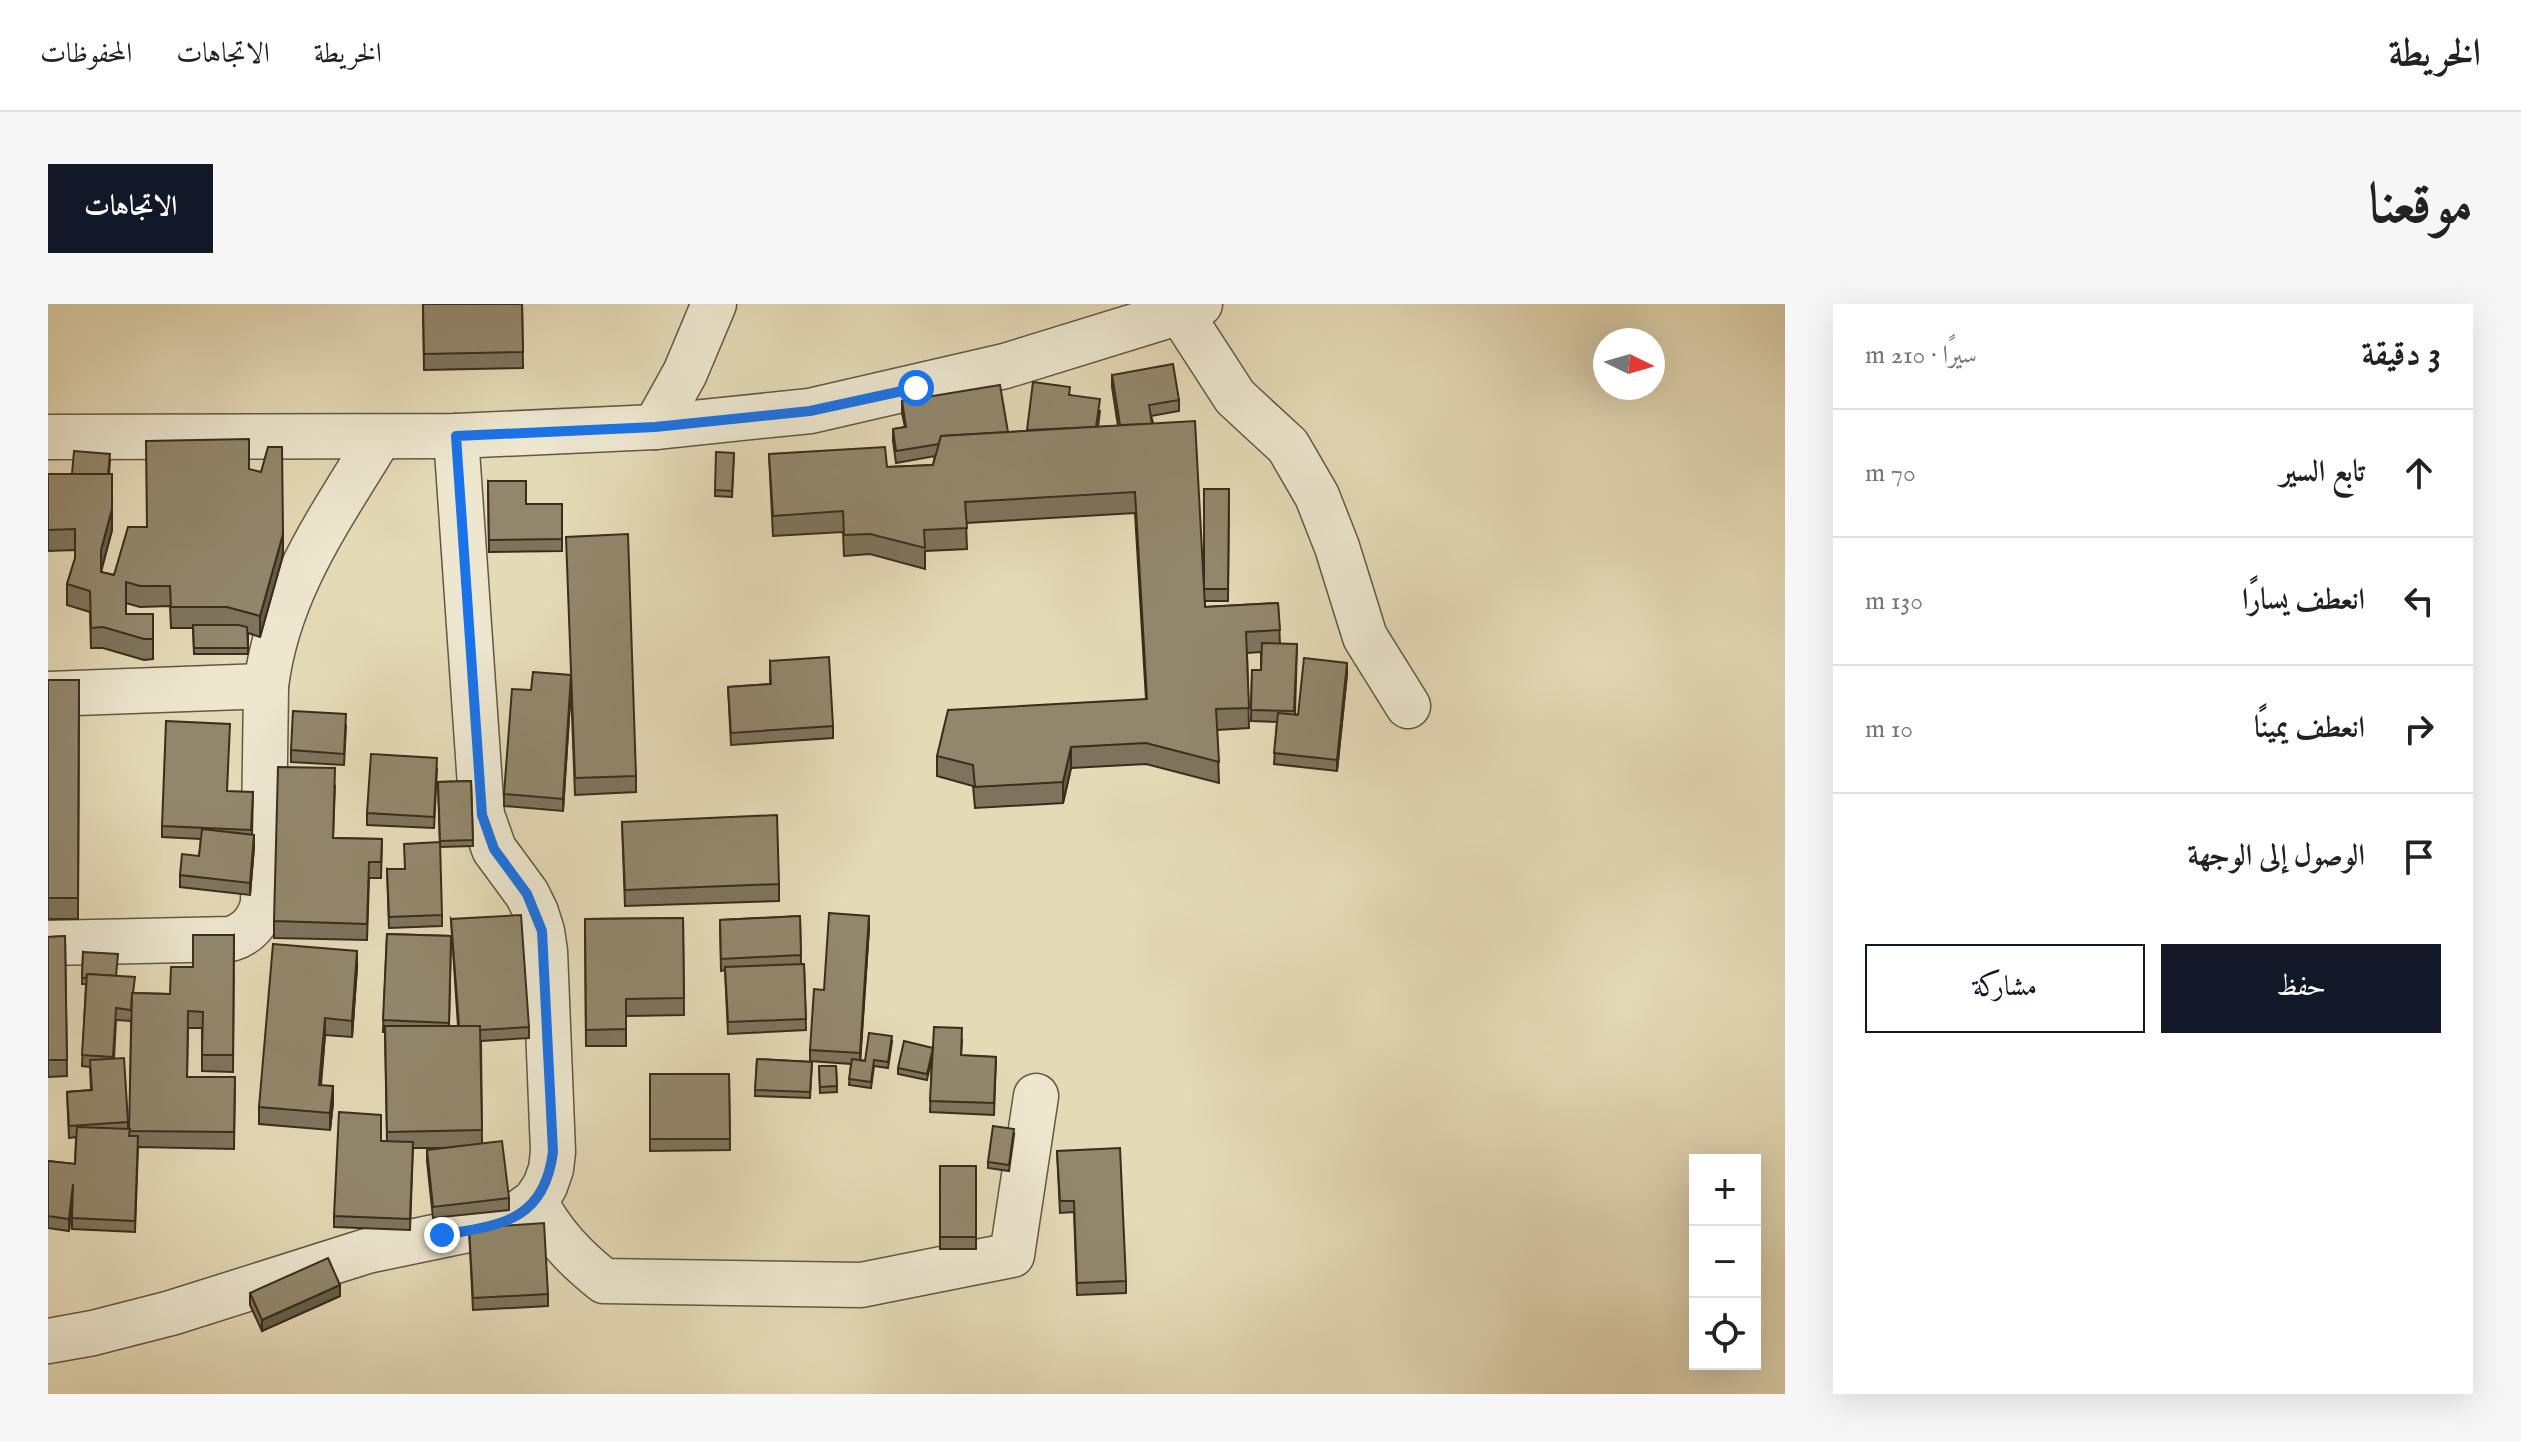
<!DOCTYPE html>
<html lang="ar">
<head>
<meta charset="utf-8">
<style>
  body { margin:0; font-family:"IM FELL English",Amiri,serif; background:#f6f6f6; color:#222; direction:rtl }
  .controls { position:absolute; right:24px; bottom:24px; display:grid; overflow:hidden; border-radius:0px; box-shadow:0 8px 32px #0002 }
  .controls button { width:72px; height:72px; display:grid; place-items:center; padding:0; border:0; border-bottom:2px solid #e0e0e0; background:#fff; color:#222; font:40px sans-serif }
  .compass { position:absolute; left:1545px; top:24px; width:72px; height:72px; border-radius:50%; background:#fff; box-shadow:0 8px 32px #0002; rotate:95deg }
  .stop { position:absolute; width:24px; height:24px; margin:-18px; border:6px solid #1a73e8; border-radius:50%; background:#fff }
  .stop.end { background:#1a73e8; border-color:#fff; box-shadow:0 2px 8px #0008 }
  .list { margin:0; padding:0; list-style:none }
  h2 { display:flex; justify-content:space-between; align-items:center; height:104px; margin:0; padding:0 32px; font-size:34px }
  h2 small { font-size:26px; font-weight:400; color:#767676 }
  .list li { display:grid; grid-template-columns:52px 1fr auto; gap:24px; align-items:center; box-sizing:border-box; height:128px; padding:0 32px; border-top:2px solid #e0e0e0 }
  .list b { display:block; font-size:30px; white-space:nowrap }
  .list em { font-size:26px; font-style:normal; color:#767676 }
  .actions { display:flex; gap:16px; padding:24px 32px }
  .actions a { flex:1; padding:18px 0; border:2px solid #111827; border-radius:0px; text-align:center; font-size:28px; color:#111827 }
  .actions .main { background:#111827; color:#fff }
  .icon { flex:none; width:44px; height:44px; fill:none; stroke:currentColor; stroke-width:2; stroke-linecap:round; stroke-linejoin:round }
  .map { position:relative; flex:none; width:1737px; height:1090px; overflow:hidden; direction:ltr; border-radius:0px }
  header { display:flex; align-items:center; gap:48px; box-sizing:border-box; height:112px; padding:0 40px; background:#fff; border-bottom:2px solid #e0e0e0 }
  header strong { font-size:38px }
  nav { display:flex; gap:44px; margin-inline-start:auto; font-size:28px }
  .intro { display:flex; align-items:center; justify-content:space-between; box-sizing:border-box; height:192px; padding:0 48px }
  h1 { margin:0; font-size:56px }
  .button { padding:20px 36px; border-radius:0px; background:#111827; color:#fff; font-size:28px; font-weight:700 }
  main { display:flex; gap:48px; padding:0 48px }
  aside { flex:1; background:#fff; border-radius:0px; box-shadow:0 8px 32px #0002 }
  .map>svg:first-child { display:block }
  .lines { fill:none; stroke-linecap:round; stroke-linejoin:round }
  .minor-casing { stroke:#645842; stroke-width:47 }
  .minor { stroke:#ede7d0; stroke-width:44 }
  .wall { fill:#7e745d; stroke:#3a2d1c; stroke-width:2; fill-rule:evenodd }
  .shaded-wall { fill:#665e4c; stroke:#3a2d1c; stroke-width:2 }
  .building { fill:#92876c; stroke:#3a2d1c; stroke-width:2 }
  .route { stroke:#1a73e8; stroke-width:10 }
</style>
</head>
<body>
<header>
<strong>الخريطة</strong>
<nav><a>الخريطة</a><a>الاتجاهات</a><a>المحفوظات</a></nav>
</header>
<div class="intro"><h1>موقعنا</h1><a class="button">الاتجاهات</a></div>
<main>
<aside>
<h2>3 دقيقة<small>سيرًا · 210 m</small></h2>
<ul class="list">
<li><svg class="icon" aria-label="ahead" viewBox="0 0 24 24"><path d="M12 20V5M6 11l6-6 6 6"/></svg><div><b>تابع السير</b></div><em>70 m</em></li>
<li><svg class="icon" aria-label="left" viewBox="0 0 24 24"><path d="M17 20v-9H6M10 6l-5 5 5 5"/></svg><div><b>انعطف يسارًا</b></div><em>130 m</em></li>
<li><svg class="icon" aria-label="right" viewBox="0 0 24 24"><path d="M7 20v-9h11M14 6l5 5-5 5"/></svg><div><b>انعطف يمينًا</b></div><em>10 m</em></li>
<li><svg class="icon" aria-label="arrive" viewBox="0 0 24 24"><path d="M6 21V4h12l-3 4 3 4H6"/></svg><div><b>الوصول إلى الوجهة</b></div></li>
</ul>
<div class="actions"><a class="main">حفظ</a><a>مشاركة</a></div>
</aside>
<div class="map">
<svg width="1737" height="1090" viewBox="0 0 1737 1090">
  <rect width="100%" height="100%" fill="#e4dab6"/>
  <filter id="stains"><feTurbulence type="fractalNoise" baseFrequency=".0025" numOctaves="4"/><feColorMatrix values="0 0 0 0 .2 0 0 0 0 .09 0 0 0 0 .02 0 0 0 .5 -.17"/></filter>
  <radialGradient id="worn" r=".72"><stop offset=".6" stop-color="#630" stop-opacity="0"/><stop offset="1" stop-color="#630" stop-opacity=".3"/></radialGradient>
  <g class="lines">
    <g class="minor-casing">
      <g id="minor">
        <polyline points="1132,8 1187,93 1240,142 1269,192 1289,243 1317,333 1360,402"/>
        <polyline points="607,123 637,69 666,0"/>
        <polyline points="0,133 408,132 607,123 762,107 957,62 1132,8 1152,0"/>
        <polyline points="0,390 218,382"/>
        <path d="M0,639L183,635C201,629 210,618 215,600L218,382C230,286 282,215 331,134"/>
        <path d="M487,897C504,930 527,954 556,977L813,981L964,951L988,792"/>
        <polyline points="0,1037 45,1029 123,1009 319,947 458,918 487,897 497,882 503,865 505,848 497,647 494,627 488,608 479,590 446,545 434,511 408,132"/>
      </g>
    </g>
    <use href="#minor" class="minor"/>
  </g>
  <g class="wall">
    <polygon points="375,0 474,0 475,64 376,66"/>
    <polygon points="1064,71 1131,96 1131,107 1103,112 1156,276 1181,185 1180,297 1157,297 1157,303 1230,299 1232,340 1249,340 1247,410 1250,411 1299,370 1289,467 1226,460 1229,418 1203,417 1204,366 1213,366 1213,348 1199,349 1201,424 1169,426 1171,479 1098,460 1023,464 1015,499 927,504 925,482 889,472 889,452 1098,395 1087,209 918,219 919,245 877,247 877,265 822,250 796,252 795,228 725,232 721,150 839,163 885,161 887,152 848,159 845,137 845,125 857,123 854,109 854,97 960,128 979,127 1022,91 1052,107 1050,123 1070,122 1064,83"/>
    <polygon points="686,149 684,193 667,192 667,186"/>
    <polygon points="62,156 61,170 64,226 53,268 66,271 98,223 201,165 235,251 212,333 200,329 200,350 146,350 145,324 123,324 122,302 92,303 78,299 78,310 105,310 105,355 96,356 55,344 43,344 42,308 19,301 19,280 27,255 27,246 0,247 0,170 24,170"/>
    <polygon points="440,177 478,200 514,200 514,247 441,248"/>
    <polygon points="722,357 785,422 785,434 683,441 680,383 722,380"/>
    <polygon points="522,371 588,472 588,488 527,491 523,382 515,507 456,502 456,490 483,386"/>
    <polygon points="0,376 31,376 30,615 0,615"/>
    <polygon points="298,422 296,461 243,458 243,446"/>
    <polygon points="389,465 386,524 319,521 319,509"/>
    <polygon points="423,477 425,542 392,543 390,478"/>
    <polygon points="287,481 285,534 334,535 333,574 321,574 319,636 226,634 226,617"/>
    <polygon points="205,488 204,531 206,543 202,591 132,583 132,571 151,552 153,535 114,533 114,522"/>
    <polygon points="574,518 731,580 731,597 577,602"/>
    <polygon points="339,565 394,611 394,622 341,624"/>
    <polygon points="752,612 753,660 756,660 758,726 680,730 677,666 673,667 672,616"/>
    <polygon points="635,614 636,711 578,712 578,742 538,742 537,615"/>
    <polygon points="403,615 481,723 481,734 433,737 434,839 461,894 461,906 385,914 379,857 379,846 397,844 365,844 362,926 286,923 286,912 333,837 339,837 337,728 335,728 339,630 403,632 401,722 410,722"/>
    <polygon points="821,624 812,756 817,757 844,738 840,764 826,762 823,784 801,781 803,760 762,757 762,746"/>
    <path d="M186,631L185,768L154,767V724H140L139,773H187L186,845L90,843L87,928L24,925V893L21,927L0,924V857L27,860L28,833L21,834L19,788L43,786L42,763L34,762L38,680H34L35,648L69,672L86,689L122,690L145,663ZM68,716L83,717L82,825H80V818L66,755Z"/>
    <polygon points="17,632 19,772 0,773 0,633"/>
    <polygon points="309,663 304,733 277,731 273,781 285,799 282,826 211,820 211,803"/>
    <polygon points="914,736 913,752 948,753 946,811 882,808 884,753 879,776 850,770 850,764 885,744"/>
    <polygon points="709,755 764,758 762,794 707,792"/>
    <polygon points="771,762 788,762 789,788 772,789"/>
    <polygon points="602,770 681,770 682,846 602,847"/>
    <polygon points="966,831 961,867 940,864 940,858"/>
    <polygon points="1009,847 1078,977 1078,989 1029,991 1026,908 1012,909"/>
    <rect x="892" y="862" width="36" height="83"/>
    <polygon points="421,924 500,990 500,1002 425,1006"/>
    <polygon points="202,989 292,992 214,1027 202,1001"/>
  </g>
  <g class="shaded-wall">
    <polygon points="64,205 64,226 53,267 53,246"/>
    <polygon points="235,230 235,251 212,333 212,312"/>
    <polygon points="1299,359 1299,370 1289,467 1289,456"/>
    <polygon points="523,371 523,382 515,507 515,495"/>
    <polygon points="1023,443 1023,464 1015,499 1015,478"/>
    <polygon points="206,531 206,543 202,591 202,579"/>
    <polygon points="821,612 821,624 812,761 812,749"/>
    <polygon points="309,647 309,663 304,733 304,717"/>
    <polygon points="277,714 277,731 271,797 271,781"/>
    <polygon points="285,782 285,799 282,826 282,809"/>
    <polygon points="25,880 25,892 21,927 21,915"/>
    <polygon points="292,981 292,992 214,1027 214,1016"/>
  </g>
  <g class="building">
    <polygon points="375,0 474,0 475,48 376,50"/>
    <polygon points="1125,60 1131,96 1101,101 1104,120 1072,121 1064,71"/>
    <polygon points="985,78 1022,83 1021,91 1052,95 1048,123 979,126"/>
    <polygon points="952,81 960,128 893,132 891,140 848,147 845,125 858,123 854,97"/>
    <polygon points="1147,117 1157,303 1230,299 1232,326 1198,328 1201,404 1168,405 1171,458 1098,439 1023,443 1015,478 927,483 925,461 889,452 900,406 1099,395 1087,188 917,198 919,224 876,226 877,244 822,230 796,231 795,207 725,212 721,150 837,143 839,163 885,161 893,132"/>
    <polygon points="201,135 201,165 213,168 220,143 234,143 235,230 212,312 179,303 123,303 122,282 92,282 78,278 78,310 105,310 105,335 96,335 55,323 43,324 42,287 19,280 27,254 27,225 0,226 0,170 64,170 64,205 53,246 53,268 66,271 80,223 99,223 98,137"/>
    <polygon points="26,147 62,150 60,170 24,170"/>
    <polygon points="668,148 686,149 684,187 667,186"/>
    <polygon points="440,177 478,177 478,200 514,200 514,235 441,236"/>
    <polygon points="1156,185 1181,185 1180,285 1156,285"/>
    <polygon points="580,230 588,472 527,474 518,233"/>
    <polygon points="145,321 190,321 199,323 200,344 146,344"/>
    <polygon points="1214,339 1249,340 1246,407 1203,406 1204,366 1213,366"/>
    <polygon points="781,353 785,422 683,429 680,383 723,380 722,357"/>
    <polygon points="1256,354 1299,359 1289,456 1226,449 1230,409 1250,411"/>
    <polygon points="485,368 523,371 515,495 456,490 464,385 483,386"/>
    <polygon points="0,376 31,376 30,594 0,594"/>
    <polygon points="245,407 298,410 296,450 243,446"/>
    <polygon points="118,417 182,420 179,487 205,488 203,526 114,522"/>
    <polygon points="323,450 389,454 386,513 319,509"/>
    <polygon points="230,463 287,464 285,534 334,535 333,558 321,558 319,620 226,617"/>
    <polygon points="423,477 425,536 392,537 390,478"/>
    <polygon points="729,511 731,580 577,586 574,518"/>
    <polygon points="154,525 206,531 202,579 132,571 134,550 151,552"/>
    <polygon points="392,538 394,611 341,613 339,565 357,565 356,540"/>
    <polygon points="781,609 821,612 812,749 762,746 766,685 776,686"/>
    <polygon points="473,611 481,723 432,726 432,722 411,722 403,615"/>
    <polygon points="752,612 753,651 673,655 672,616"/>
    <polygon points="635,614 636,694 578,695 578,725 538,726 537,615"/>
    <polygon points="339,630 403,632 401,719 335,716"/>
    <polygon points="145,631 186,631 185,751 154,751 155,708 140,707 139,773 187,773 186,828 81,827 84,689 122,690 123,663 145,663"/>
    <polygon points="17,632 19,756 0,756 0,633"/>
    <polygon points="225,640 309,647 304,717 277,714 271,781 285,782 282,809 211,803"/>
    <polygon points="35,648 70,650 68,672 39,670 38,674 34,674"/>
    <polygon points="756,660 758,715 680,718 677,663"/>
    <polygon points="39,670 87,673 85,689 84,689 83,706 68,704 65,753 34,751"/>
    <polygon points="337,722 432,722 434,826 339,828"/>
    <polygon points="886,723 914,724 913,751 948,753 946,799 882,797"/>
    <polygon points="821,729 844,732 840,758 826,756 823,778 801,775 804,755 817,757"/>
    <polygon points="856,737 885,744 879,770 850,764"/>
    <polygon points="76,754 80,818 21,822 19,788 44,786 42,756"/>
    <polygon points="709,755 764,758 762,788 707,786"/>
    <polygon points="771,762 788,762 789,782 772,783"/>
    <polygon points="602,770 681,770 682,835 602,835"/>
    <polygon points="291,808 333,811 333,837 365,838 362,915 286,912"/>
    <polygon points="945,822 966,825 961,861 940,858"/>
    <polygon points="29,823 82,825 81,832 90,832 87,917 24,914 25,880 21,915 0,912 0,857 27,860"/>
    <polygon points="454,837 461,894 385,903 379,846"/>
    <polygon points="1072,844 1078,977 1029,979 1026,897 1012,897 1009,847"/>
    <rect x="892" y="862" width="36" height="71"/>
    <polygon points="496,919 500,990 425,994 421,924"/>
    <polygon points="280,954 292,981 214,1016 202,989"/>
  </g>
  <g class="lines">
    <path class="route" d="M394,931C452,921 496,918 505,848L494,627L479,590L446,545L434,511L408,132L607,123L762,107L868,84"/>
  </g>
  <rect width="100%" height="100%" filter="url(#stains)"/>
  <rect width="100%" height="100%" fill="url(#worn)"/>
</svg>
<div class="controls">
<button>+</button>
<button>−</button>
<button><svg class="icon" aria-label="locate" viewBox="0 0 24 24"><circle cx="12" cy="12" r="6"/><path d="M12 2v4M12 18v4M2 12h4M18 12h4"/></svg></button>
</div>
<svg class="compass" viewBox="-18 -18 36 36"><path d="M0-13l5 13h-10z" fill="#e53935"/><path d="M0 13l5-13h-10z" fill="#767676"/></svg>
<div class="stop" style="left:868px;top:84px"></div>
<div class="stop end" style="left:394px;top:931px"></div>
</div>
</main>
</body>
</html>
